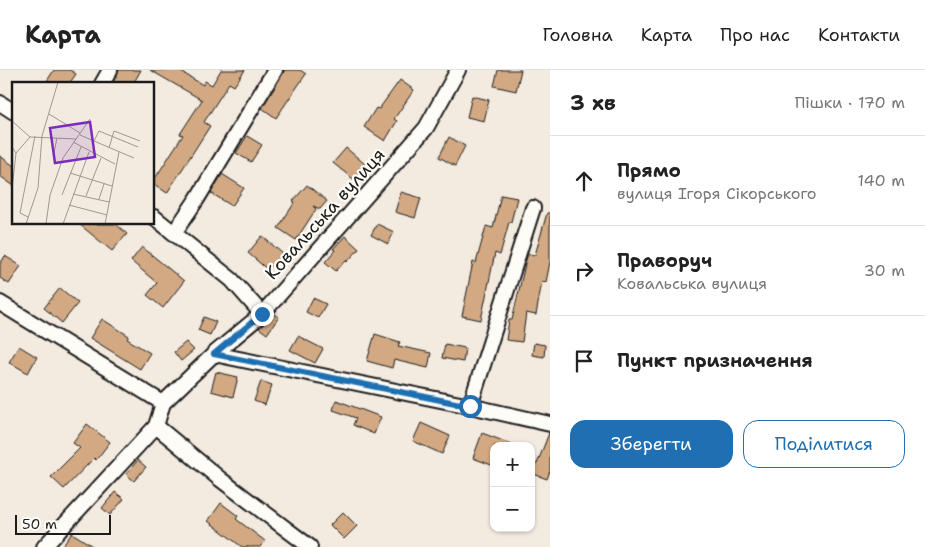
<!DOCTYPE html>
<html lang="uk">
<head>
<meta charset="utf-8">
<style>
  body { margin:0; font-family:"Shantell Sans",sans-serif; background:#f2f2f2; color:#222 }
  .controls { position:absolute; right:15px; bottom:15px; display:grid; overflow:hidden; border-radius:10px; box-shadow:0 1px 4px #0004 }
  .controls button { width:45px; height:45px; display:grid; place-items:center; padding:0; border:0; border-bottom:1px solid #e0e0e0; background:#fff; color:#222; font:25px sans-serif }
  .scale { position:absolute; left:15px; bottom:12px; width:96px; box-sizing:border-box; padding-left:5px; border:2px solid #1c1c1c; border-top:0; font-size:14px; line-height:18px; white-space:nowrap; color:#1c1c1c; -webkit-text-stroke:4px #fdfcf7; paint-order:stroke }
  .stop { position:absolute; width:15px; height:15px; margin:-11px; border:4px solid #1f6fb2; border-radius:50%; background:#fff }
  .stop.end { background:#1f6fb2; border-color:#fff; box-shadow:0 1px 5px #0008 }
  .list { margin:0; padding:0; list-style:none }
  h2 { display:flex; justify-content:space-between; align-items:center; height:65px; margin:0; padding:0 20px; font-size:21px }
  h2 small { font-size:16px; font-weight:400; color:#767676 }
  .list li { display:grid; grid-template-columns:32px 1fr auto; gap:15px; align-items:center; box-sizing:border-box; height:90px; padding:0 20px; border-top:1px solid #e0e0e0 }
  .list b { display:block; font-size:19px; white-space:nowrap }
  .list p { margin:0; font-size:16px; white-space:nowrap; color:#767676 }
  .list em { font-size:16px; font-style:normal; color:#767676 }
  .actions { display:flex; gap:10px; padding:15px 20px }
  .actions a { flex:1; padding:11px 0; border:1px solid #1f6fb2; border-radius:15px; text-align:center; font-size:18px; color:#1f6fb2 }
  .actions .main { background:#1f6fb2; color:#fff }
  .icon { flex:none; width:28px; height:28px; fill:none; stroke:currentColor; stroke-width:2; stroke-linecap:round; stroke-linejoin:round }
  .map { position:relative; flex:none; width:550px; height:477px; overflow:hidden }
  header { display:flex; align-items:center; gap:30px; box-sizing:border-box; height:70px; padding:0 25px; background:#fff; border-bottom:1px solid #e0e0e0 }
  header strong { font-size:24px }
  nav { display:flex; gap:28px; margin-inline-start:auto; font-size:18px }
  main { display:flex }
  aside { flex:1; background:#fff }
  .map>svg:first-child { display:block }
  .building { fill:#d2a983; stroke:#1c1c1c }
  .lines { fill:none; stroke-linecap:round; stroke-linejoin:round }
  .minor-casing { stroke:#1c1c1c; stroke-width:18 }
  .minor { stroke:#fdfcf7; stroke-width:14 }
  .route { stroke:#1f6fb2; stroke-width:6 }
  .labels { text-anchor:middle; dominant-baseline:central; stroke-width:4.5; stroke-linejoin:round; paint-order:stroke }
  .street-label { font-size:18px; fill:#1c1c1c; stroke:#fdfcf7 }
  .inset-road { fill:none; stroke:#9e9892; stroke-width:1 }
  .view { fill:#7b2cbf; fill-opacity:0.15; stroke:#7b2cbf; stroke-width:2.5 }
  .inset-edge { fill:none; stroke:#1c1c1c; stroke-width:2.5 }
</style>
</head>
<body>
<header>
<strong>Карта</strong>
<nav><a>Головна</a><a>Карта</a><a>Про нас</a><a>Контакти</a></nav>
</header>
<main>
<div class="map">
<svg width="550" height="477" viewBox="0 0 550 477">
  <rect width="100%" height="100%" fill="#f4ebe0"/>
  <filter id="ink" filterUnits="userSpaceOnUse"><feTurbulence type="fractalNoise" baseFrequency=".02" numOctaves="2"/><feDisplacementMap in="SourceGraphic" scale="10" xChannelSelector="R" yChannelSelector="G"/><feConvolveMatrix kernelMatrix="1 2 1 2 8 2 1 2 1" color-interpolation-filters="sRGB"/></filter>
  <g filter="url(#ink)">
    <g class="building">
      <polygon points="54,0 70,0 76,4 69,14 45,14"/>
      <polygon points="119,0 141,0 133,14 112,14"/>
      <polygon points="150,0 178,0 203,15 205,11 212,15 221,0 245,0 234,16 229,13 204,52 210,56 167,123 154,114 154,110 183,65 180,64 202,30"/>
      <polygon points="285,0 300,0 306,4 276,48 262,38"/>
      <polygon points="498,0 521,0 516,21 494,16"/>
      <polygon points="400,10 414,20 394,49 397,51 385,71 364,57 376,38 379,39"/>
      <polygon points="472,26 489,30 484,51 467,47"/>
      <polygon points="247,66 262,75 251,92 236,83"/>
      <polygon points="449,67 465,76 455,96 439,87"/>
      <polygon points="346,78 365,94 353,109 333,93"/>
      <polygon points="0,86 14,96 14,116 0,106"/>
      <polygon points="222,104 244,118 232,136 211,123"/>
      <polygon points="307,115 327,131 320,139 313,136 316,139 296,170 278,158 295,132 293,131"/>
      <polygon points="401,122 421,128 415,148 395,142"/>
      <polygon points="501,125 517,128 511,152 509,152 500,185 495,183 481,250 462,246 473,192 476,193 486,156 493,158"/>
      <polygon points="547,143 550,143 550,192 546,212 542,211 536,245 526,243 522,272 506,270 509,250 512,250 526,190 528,184 535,185"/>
      <polygon points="79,154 116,154 127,164 112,181"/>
      <polygon points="377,154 394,162 388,174 371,165"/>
      <polygon points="262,166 283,184 268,200 248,183"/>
      <polygon points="345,166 359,179 347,192 346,190 336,201 325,192 335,180 333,179"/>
      <polygon points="142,177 184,211 163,238 147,225 157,213 131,191"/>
      <polygon points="5,186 21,196 9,214 0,208 0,194"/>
      <polygon points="60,218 78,233 62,253 44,238"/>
      <polygon points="313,228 326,234 318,248 306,242"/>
      <polygon points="274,244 279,247 267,264 259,258"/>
      <polygon points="204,247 216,252 210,265 198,260"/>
      <polygon points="102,249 129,266 127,269 150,283 140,299 90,268"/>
      <polygon points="375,264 400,272 398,276 431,283 428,298 394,290 392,298 367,291"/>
      <polygon points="298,266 323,279 315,293 290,280"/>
      <polygon points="186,272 194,280 181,291 174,282"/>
      <polygon points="534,273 545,275 544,287 532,285"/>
      <polygon points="445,274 465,278 463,292 442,288"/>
      <polygon points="19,276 37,287 28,303 9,292"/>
      <polygon points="216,302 238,307 233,327 211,321"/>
      <polygon points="261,311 272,315 265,335 254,331"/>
      <polygon points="336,330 381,347 374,364 353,355 356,348 333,340"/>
      <polygon points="421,353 450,366 442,384 413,371"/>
      <polygon points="87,354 110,372 96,390 94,388 64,419 51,407 80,378 73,373"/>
      <polygon points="482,363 514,375 494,376 494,396 473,388"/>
      <polygon points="549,363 550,363 550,401 547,409 531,403 531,392 537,394"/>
      <polygon points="138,390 146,397 134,411 126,404"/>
      <polygon points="115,422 124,429 110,445 102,438"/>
      <polygon points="221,433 238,446 236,449 265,471 260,477 242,477 208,451"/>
      <polygon points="343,442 357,456 344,469 330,455"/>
      <polygon points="72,463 94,477 62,477"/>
    </g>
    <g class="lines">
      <g class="minor-casing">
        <g id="minor">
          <polyline points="102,14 110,0"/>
          <polyline points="0,33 14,42"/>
          <polyline points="154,147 232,210 262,244"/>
          <polyline points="174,163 197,129 275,0"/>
          <polyline points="0,233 163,333"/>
          <polyline points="214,284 470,336 550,354"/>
          <polyline points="470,336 533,138"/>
          <polyline points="156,356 220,409 310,477"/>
          <polyline points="44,477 156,356 163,333 214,284 262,244 426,58 458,0"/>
        </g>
      </g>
      <use href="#minor" class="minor"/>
    </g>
  </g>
  <g class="lines" filter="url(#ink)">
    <polyline class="route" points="262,244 214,284 470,336"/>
  </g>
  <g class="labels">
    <g class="street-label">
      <text transform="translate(325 144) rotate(-48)">Ковальська вулиця</text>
    </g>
  </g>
  <g transform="translate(12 12)">
    <rect width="142" height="142" fill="#f4ebe0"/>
    <path class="inset-road" d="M37,32L68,51M0,39L18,55L64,57M68,53L122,76M82,59L87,49L126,65M61,60L103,82M0,65L4,71L0,107M97,66L102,49L128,59M4,71L18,55M42,71L45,56M58,91L100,104M61,112L97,120M50,113L69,65M74,114L89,76M87,117L92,102M57,123L95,133M16,135L8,131L23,54M14,142L26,106L30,54L46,0M34,142L38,113L51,76L78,37M51,142L77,70M93,142L107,70"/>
    <path class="view" d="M78,40L83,75L43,81L38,46Z"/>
    <rect width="142" height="142" class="inset-edge"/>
  </g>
</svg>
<div class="controls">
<button>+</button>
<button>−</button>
</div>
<div class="scale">50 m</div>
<div class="stop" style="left:470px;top:336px"></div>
<div class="stop end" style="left:262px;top:244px"></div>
</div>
<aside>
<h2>3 хв<small>Пішки · 170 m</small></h2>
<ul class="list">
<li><svg class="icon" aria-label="ahead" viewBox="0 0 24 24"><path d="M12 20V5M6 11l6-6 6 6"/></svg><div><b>Прямо</b><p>вулиця Ігоря Сікорського</p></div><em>140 m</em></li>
<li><svg class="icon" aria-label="right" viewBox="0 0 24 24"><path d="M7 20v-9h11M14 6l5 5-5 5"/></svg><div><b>Праворуч</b><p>Ковальська вулиця</p></div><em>30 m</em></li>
<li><svg class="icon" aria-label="arrive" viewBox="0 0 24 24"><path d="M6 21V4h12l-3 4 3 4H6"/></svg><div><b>Пункт призначення</b></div></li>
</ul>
<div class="actions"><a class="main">Зберегти</a><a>Поділитися</a></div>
</aside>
</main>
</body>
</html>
